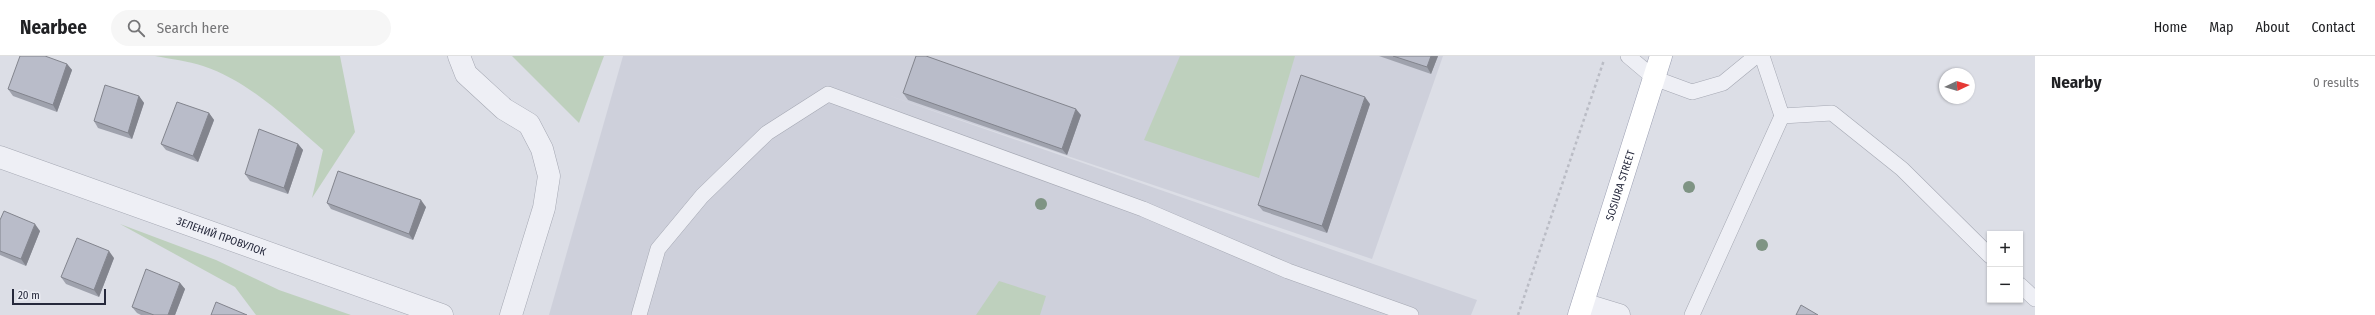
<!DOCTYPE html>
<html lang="en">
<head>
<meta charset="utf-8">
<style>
  body { margin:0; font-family:"Fira Sans Condensed",sans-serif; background:#f6f6f6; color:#202124 }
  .controls { position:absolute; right:12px; bottom:12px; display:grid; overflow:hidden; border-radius:0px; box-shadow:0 1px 3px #0004 }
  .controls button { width:36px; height:36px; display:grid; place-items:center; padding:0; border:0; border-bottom:1px solid #e0e0e0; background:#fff; color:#202124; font:20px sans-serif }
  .compass { position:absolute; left:1939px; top:12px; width:36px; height:36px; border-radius:50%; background:#fff; box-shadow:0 1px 3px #0004; rotate:86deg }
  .scale { position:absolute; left:12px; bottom:10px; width:94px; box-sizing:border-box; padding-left:4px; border:2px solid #26293c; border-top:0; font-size:11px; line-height:14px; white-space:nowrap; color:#26293c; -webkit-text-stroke:3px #ebedf4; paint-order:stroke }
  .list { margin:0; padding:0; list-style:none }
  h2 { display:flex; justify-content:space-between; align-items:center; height:52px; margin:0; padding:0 16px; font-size:17px }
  h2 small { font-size:13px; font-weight:400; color:#757577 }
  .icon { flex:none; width:22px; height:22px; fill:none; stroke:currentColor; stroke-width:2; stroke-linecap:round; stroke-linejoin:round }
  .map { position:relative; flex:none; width:2035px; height:259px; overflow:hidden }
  header { display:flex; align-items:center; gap:24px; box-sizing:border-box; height:56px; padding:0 20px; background:#fff; border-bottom:1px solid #e0e0e0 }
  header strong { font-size:19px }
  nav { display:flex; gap:22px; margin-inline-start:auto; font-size:14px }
  .search { width:280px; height:36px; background:#f6f6f6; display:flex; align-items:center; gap:10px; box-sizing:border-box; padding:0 14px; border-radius:22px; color:#757577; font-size:15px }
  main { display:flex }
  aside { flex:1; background:#fff }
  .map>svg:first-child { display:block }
  .built { fill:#ced0db }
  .green { fill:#bed0bd }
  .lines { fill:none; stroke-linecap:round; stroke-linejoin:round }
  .lane-casing { stroke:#a5a8b3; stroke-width:16 }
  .street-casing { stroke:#a5a8b3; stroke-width:23 }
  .primary-casing { stroke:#9b9fb2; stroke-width:23 }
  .path { stroke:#babcc5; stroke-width:2.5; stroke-dasharray:3 3; stroke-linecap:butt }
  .lane { stroke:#eeeff5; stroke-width:15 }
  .street { stroke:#eeeff5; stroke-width:22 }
  .primary { stroke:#fff; stroke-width:22 }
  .tree { fill:#7f9484 }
  .wall { fill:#9fa2ad }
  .shaded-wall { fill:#82848d }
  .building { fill:#b9bcc9; stroke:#82848d }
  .labels { text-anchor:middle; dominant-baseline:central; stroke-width:3.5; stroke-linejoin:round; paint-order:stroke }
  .street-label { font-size:11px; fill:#26293c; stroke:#ebedf4 }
</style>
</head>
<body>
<header>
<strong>Nearbee</strong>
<div class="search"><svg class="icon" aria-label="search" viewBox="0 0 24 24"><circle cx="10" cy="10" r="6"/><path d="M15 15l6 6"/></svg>Search here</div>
<nav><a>Home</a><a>Map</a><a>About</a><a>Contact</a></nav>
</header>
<main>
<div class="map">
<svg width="2035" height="259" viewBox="0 0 2035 259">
  <rect width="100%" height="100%" fill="#dcdee6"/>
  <polygon class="built" points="623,0 1443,0 1372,203 887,39 1477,244 1471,259 549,259"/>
  <g class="green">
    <path d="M155,0H340L355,76L312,142L323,94C287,63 249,25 203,10C188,5 171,3 155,0Z"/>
    <polygon points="512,0 604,0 579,67"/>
    <polygon points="1180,0 1295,0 1259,122 1144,84"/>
    <polygon points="120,168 216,204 279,234 351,259 256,259 235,231"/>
    <polygon points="999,225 1046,240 1040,259 976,259"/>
  </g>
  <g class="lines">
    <g class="lane-casing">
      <g id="lane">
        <polyline points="1628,0 1654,22 1692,36 1723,27 1756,0"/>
        <polyline points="1762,0 1782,60 1832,57 1902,113 1990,200"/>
        <polyline points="2020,229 2035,243"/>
        <polyline points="639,259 658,193 702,140 767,77 828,38 1143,153 1288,215 1411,259"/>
        <polyline points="1692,259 1782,60"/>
      </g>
    </g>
    <g class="street-casing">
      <g id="street">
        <polyline points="459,0 466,18 504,53 529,68 542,93 549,120 544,152 511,259"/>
        <path id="s1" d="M0,101L442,259"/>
        <polyline points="1583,248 1619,259"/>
      </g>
    </g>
    <g class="primary-casing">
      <g id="primary">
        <path id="s2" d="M1579,259L1661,0"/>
      </g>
    </g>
    <polyline class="path" points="1518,259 1604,4"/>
    <use href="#lane" class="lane"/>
    <use href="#street" class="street"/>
    <use href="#primary" class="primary"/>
  </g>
  <g class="tree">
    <circle cx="1689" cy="131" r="6"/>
    <circle cx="1041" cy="148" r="6"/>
    <circle cx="1762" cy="189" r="6"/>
  </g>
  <g class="wall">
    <polygon points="1379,0 1438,0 1431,18"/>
    <polygon points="67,8 72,14 57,56 13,40 8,33"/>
    <polygon points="903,37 1081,59 1067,99 908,44"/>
    <polygon points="139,40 144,47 132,83 98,72 94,65"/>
    <polygon points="1370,48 1327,177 1263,155 1258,149"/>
    <polygon points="209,57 214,64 198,106 166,94 161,88"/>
    <polygon points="298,88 303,94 288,138 250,125 245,118"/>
    <polygon points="327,147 426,151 413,184 331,153"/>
    <polygon points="0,164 40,175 26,210 0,199"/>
    <polygon points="114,202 99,241 66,228 61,221"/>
    <polygon points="180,227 185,233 175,259 141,259 137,257 132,251"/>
  </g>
  <g class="shaded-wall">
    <polygon points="1431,0 1438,0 1431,18 1427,11"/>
    <polygon points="67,8 72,14 57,56 53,49"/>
    <polygon points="139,40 144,47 132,83 128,77"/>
    <polygon points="1365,41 1370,48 1327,177 1322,170"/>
    <polygon points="1076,53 1081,59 1067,99 1062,93"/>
    <polygon points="209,57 214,64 198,106 193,100"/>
    <polygon points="298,88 303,94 288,138 284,132"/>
    <polygon points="421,144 426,151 413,184 409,178"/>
    <polygon points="35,168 40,175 26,210 21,203"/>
    <polygon points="109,195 114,202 99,241 94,234"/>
    <polygon points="180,227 185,233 175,259 168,259"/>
  </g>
  <g class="building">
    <polygon points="20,0 45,0 67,8 53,49 8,33"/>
    <polygon points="916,0 926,0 1076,53 1062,93 903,37"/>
    <polygon points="1393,0 1431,0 1427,11"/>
    <polygon points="1301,19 1365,41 1322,170 1258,149"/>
    <polygon points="105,29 139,40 128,77 94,65"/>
    <polygon points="177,46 209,57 193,100 161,88"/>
    <polygon points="259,73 298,88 284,132 245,118"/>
    <polygon points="338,115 421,144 409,178 327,147"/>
    <polygon points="4,155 35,168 21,203 0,195 0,164"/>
    <polygon points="77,182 109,195 94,234 61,221"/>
    <polygon points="146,213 180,227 168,259 154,259 132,251"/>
    <polygon points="216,246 247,259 211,259"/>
    <polygon points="1801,249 1818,259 1796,259"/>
  </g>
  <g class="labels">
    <g class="street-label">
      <text stroke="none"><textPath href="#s2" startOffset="136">SOSIURA STREET</textPath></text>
      <text stroke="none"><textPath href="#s1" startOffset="235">ЗЕЛЕНИЙ ПРОВУЛОК</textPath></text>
    </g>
  </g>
</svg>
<div class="controls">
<button>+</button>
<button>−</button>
</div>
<svg class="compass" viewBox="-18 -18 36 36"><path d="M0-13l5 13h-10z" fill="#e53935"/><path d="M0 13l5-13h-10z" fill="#757577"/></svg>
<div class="scale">20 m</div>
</div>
<aside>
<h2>Nearby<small>0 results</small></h2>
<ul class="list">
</ul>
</aside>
</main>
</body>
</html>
